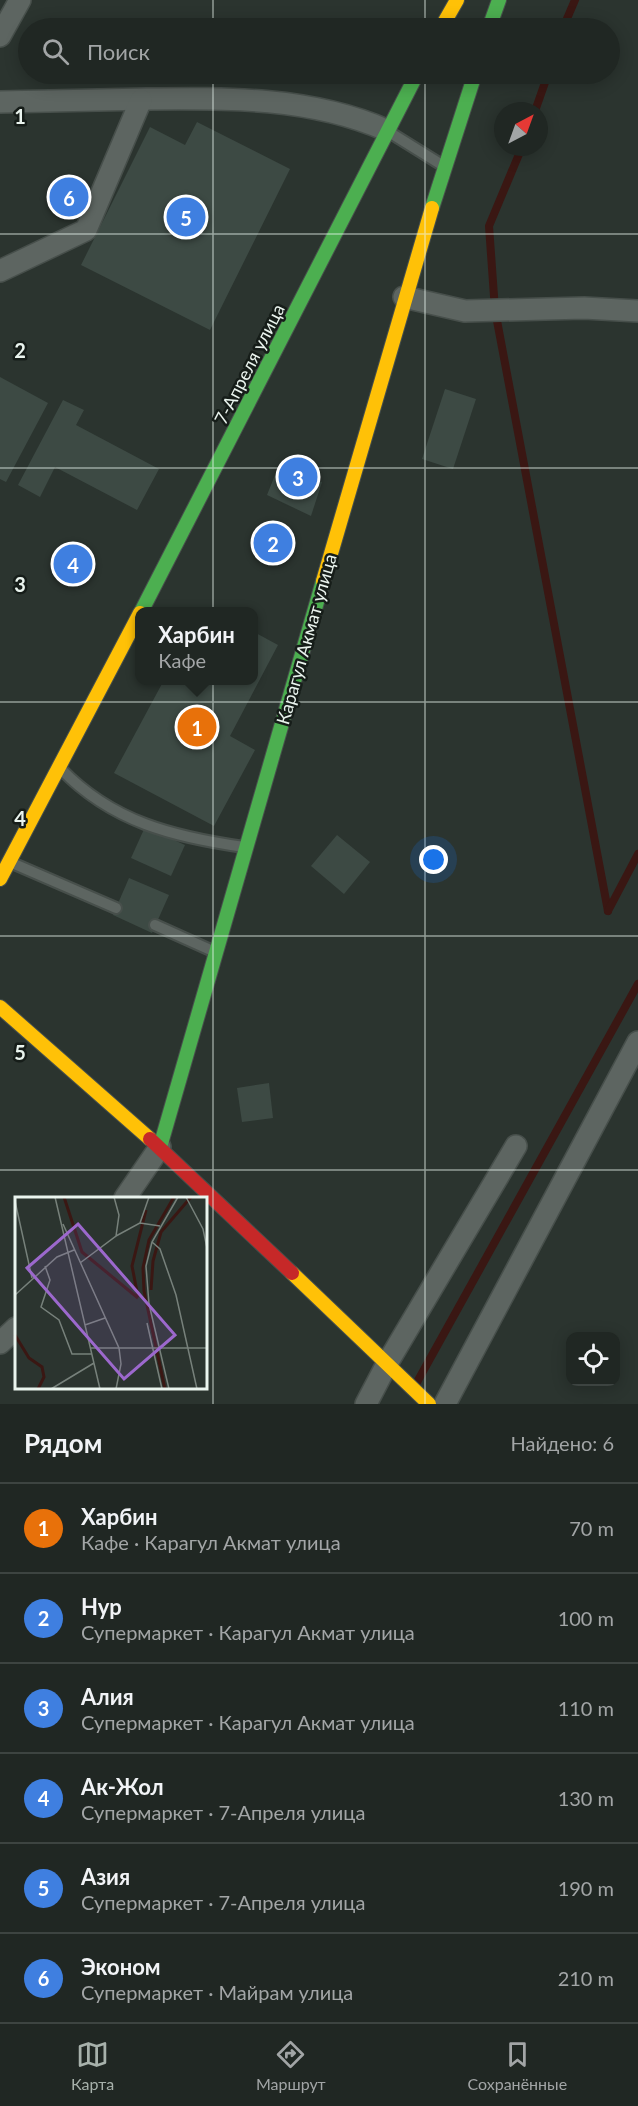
<!DOCTYPE html>
<html lang="ru">
<head>
<meta charset="utf-8">
<style>
  body { margin:0; font-family:Lato,sans-serif; background:#282f2b; color:#f1f3f6 }
  .controls { position:absolute; right:18px; bottom:18px; display:grid; overflow:hidden; border-radius:12px; box-shadow:0 3px 15px #0003 }
  .controls button { width:54px; height:54px; display:grid; place-items:center; padding:0; border:0; border-bottom:2px solid #3d4441; background:#202723; color:#f1f3f6; font:30px sans-serif }
  .compass { position:absolute; left:494px; top:102px; width:54px; height:54px; border-radius:50%; background:#202723; box-shadow:0 3px 15px #0003; rotate:41deg }
  .you { position:absolute; left:434px; top:860px; width:21px; height:21px; margin:-15px; border:4px solid #fff; border-radius:50%; background:#1a73e8; box-shadow:0 0 0 9px #1a73e833 }
  .badge { display:grid; place-items:center; width:39px; height:39px; border-radius:50%; background:#a7b1ab; color:#fff; font-size:20px; font-weight:700 }
  .pin { position:absolute; translate:-50% -50%; border:3px solid #fff; box-shadow:0 2px 6px #0006 }
  .popup { position:absolute; left:135px; top:607px; width:123px; height:78px; box-sizing:border-box; display:grid; place-content:center; border-radius:12px; background:#202723; filter:drop-shadow(0 2px 4px #0005); font-size:20px; white-space:nowrap; color:#a2a5a6 }
  .popup b { font-size:22px; color:#f1f3f6 }
  .popup::after { content:''; position:absolute; left:50%; top:100%; margin-left:-12px; border:12px solid transparent; border-top-color:#202723 }
  .list { margin:0; padding:0; list-style:none }
  h2 { display:flex; justify-content:space-between; align-items:center; height:78px; margin:0; padding:0 24px; font-size:26px }
  h2 small { font-size:20px; font-weight:400; color:#a2a5a6 }
  .list li { display:grid; grid-template-columns:39px 1fr auto; gap:18px; align-items:center; box-sizing:border-box; height:90px; padding:0 24px; border-top:2px solid #3d4441 }
  .list b { display:block; font-size:22px; white-space:nowrap }
  .list p { margin:0; font-size:20px; white-space:nowrap; color:#a2a5a6 }
  .list em { font-size:20px; font-style:normal; color:#a2a5a6 }
  .icon { flex:none; width:33px; height:33px; fill:none; stroke:currentColor; stroke-width:2; stroke-linecap:round; stroke-linejoin:round }
  .map { position:relative; flex:none; width:638px; height:1404px; overflow:hidden }
  .search { position:absolute; background:#202723; box-shadow:0 3px 15px #0003; left:18px; right:18px; top:18px; height:66px; display:flex; align-items:center; gap:15px; box-sizing:border-box; padding:0 21px; border-radius:33px; color:#a2a5a6; font-size:22px }
  .sheet { height:618px; background:#202723 }
  nav { display:flex; justify-content:space-around; align-items:center; box-sizing:border-box; height:84px; border-top:2px solid #3d4441; background:#202723; font-size:16px; color:#a2a5a6 }
  nav a { display:grid; justify-items:center; gap:3px }
  nav .on { color:#a7b1ab }
  .map>svg:first-child { display:block }
  .lines { fill:none; stroke-linecap:round; stroke-linejoin:round }
  .stream { stroke:#3a1713; stroke-width:8 }
  .building { fill:#3d4a44 }
  .lane-casing { stroke:#474f4b; stroke-width:14 }
  .street-casing { stroke:#474f4b; stroke-width:24 }
  .fast-casing { stroke:#474f4b; stroke-width:16 }
  .slow-casing { stroke:#474f4b; stroke-width:16 }
  .jam-casing { stroke:#474f4b; stroke-width:16 }
  .lane { stroke:#5d6561; stroke-width:10 }
  .street { stroke:#5d6561; stroke-width:21 }
  .fast { stroke:#4caf50; stroke-width:14 }
  .slow { stroke:#ffc107; stroke-width:14 }
  .jam { stroke:#c62828; stroke-width:14 }
  .grid { fill:none; stroke:#eaf4ee; stroke-width:1.5; stroke-opacity:0.55 }
  .labels { text-anchor:middle; dominant-baseline:central; stroke-width:5; stroke-linejoin:round; paint-order:stroke }
  .street-label { font-size:18px; fill:#eaf4ee; stroke:#161d19 }
  .inset-river { fill:none; stroke:#3a1713; stroke-width:3 }
  .inset-road { fill:none; stroke:#77817b; stroke-width:1.5 }
  .view { fill:#9c68cd; fill-opacity:0.15; stroke:#9c68cd; stroke-width:3 }
  .inset-edge { fill:none; stroke:#eaf4ee; stroke-width:3 }
  .grid-label { font-size:20px; text-anchor:middle; font-weight:bold; fill:#eaf4ee; stroke:#161d19; stroke-width:5; stroke-linejoin:round; paint-order:stroke }
</style>
</head>
<body>
<div class="map">
<svg width="638" height="1404" viewBox="0 0 638 1404">
  <rect width="100%" height="100%" fill="#2b342f"/>
  <g class="lines">
    <g class="stream">
      <polyline points="563,28 575,0"/>
      <polyline points="535,111 548,74"/>
      <polyline points="522,147 489,226 495,310 608,911"/>
      <polyline points="608,911 638,854"/>
      <polyline points="416,1384 638,984"/>
    </g>
  </g>
  <g class="building">
    <polygon points="197,122 290,169 210,330 81,265 150,127 185,145"/>
    <polygon points="0,377 48,403 6,482 0,479"/>
    <polygon points="445,389 476,399 453,469 422,459"/>
    <polygon points="63,400 84,410 76,425 159,469 137,510 55,467 40,497 18,485"/>
    <polygon points="279,465 322,482 311,516 267,495"/>
    <polygon points="254,632 278,645 230,736 255,750 214,826 114,773 164,680 254,680"/>
    <polygon points="145,827 185,845 171,876 131,858"/>
    <polygon points="337,835 370,862 344,894 311,866"/>
    <polygon points="129,878 169,895 152,933 113,915"/>
    <polygon points="269,1083 273,1118 242,1122 237,1088"/>
  </g>
  <g class="lines">
    <g class="lane-casing">
      <g id="lane">
        <polyline points="389,132 442,165"/>
        <path d="M61,769C112,822 174,837 244,847"/>
        <polyline points="12,863 116,908"/>
        <polyline points="155,925 215,952"/>
      </g>
    </g>
    <g class="street-casing">
      <g id="street">
        <polyline points="0,36 20,0"/>
        <path d="M0,102C49,101 98,100 147,99C228,98 311,97 386,130"/>
        <polyline points="0,271 86,230 141,100"/>
        <polyline points="404,297 465,311 584,308 638,311"/>
        <polyline points="125,1198 160,1147"/>
        <polyline points="0,1343 16,1328"/>
        <polyline points="366,1404 388,1362 516,1146"/>
        <polyline points="445,1404 638,1042"/>
      </g>
    </g>
    <g class="fast-casing">
      <g id="fast">
        <polyline points="489,28 499,0"/>
        <polyline points="432,208 475,74"/>
        <polyline points="141,612 417,74"/>
        <polyline points="160,1147 323,581"/>
      </g>
    </g>
    <g class="slow-casing">
      <g id="slow">
        <polyline points="441,28 457,0"/>
        <polyline points="323,581 432,208"/>
        <polyline points="0,879 140,613"/>
        <polyline points="0,1007 150,1139"/>
        <polyline points="292,1273 429,1404"/>
      </g>
    </g>
    <g class="jam-casing">
      <polyline id="jam" points="150,1139 292,1273"/>
    </g>
    <use href="#lane" class="lane"/>
    <use href="#street" class="street"/>
    <use href="#fast" class="fast"/>
    <use href="#slow" class="slow"/>
    <use href="#jam" class="jam"/>
  </g>
  <path class="grid" d="M213,0V28M425,0V28M213,74V1404M425,74V1404M0,234H638M0,468H638M0,702H638M0,936H638M0,1170H638"/>
  <g class="labels">
    <g class="street-label">
      <text transform="translate(249 364) rotate(-63)">7-Апреля улица</text>
      <text transform="translate(306 639) rotate(-74)">Карагул Акмат улица</text>
    </g>
  </g>
  <g transform="translate(15 1197)">
    <rect width="192" height="192" fill="#2b342f"/>
    <path class="inset-river" d="M49,0L67,55L123,101M136,93L138,64L146,35L176,0M123,100L117,69L131,13M0,138L14,161L27,170L29,180L23,192M150,192L129,94L128,71L134,43L159,0"/>
    <path class="inset-road" d="M40,0L85,192M171,0L188,32L192,51M0,4L17,81M125,26L145,29M48,27L104,151L106,167L101,192M101,39L125,26L134,0M137,45L145,52L161,98L182,192M65,66L101,39L104,18L99,0M30,69L35,83L26,110L44,123L57,157H77M0,98L42,60L59,53M132,126L147,192M70,128L90,121M75,151H192M36,192L79,166M154,192L134,107L131,69L137,45L163,0"/>
    <path class="view" d="M63,27L160,138L109,182L12,71Z"/>
    <rect width="192" height="192" class="inset-edge"/>
  </g>
  <g class="grid-label">
    <text x="20" y="124">1</text>
    <text x="20" y="358">2</text>
    <text x="20" y="592">3</text>
    <text x="20" y="826">4</text>
    <text x="20" y="1060">5</text>
  </g>
</svg>
<div class="controls">
<button><svg class="icon" aria-label="locate" viewBox="0 0 24 24"><circle cx="12" cy="12" r="6"/><path d="M12 2v4M12 18v4M2 12h4M18 12h4"/></svg></button>
</div>
<svg class="compass" viewBox="-18 -18 36 36"><path d="M0-13l5 13h-10z" fill="#e53935"/><path d="M0 13l5-13h-10z" fill="#a2a5a6"/></svg>
<div class="you"></div>
<div class="pin badge" style="left:197px;top:727px;background:#e8710a">1</div>
<div class="popup"><b>Харбин</b>Кафе</div>
<div class="pin badge" style="left:273px;top:543px;background:#3f7fe0">2</div>
<div class="pin badge" style="left:298px;top:477px;background:#3f7fe0">3</div>
<div class="pin badge" style="left:73px;top:564px;background:#3f7fe0">4</div>
<div class="pin badge" style="left:186px;top:217px;background:#3f7fe0">5</div>
<div class="pin badge" style="left:69px;top:197px;background:#3f7fe0">6</div>
<div class="search"><svg class="icon" aria-label="search" viewBox="0 0 24 24"><circle cx="10" cy="10" r="6"/><path d="M15 15l6 6"/></svg>Поиск</div>
</div>
<section class="sheet">
<h2>Рядом<small>Найдено: 6</small></h2>
<ul class="list">
<li><span class="badge" style="background:#e8710a">1</span><div><b>Харбин</b><p>Кафе · Карагул Акмат улица</p></div><em>70 m</em></li>
<li><span class="badge" style="background:#3f7fe0">2</span><div><b>Нур</b><p>Супермаркет · Карагул Акмат улица</p></div><em>100 m</em></li>
<li><span class="badge" style="background:#3f7fe0">3</span><div><b>Алия</b><p>Супермаркет · Карагул Акмат улица</p></div><em>110 m</em></li>
<li><span class="badge" style="background:#3f7fe0">4</span><div><b>Ак-Жол</b><p>Супермаркет · 7-Апреля улица</p></div><em>130 m</em></li>
<li><span class="badge" style="background:#3f7fe0">5</span><div><b>Азия</b><p>Супермаркет · 7-Апреля улица</p></div><em>190 m</em></li>
<li><span class="badge" style="background:#3f7fe0">6</span><div><b>Эконом</b><p>Супермаркет · Майрам улица</p></div><em>210 m</em></li>
</ul>
</section>
<nav>
<a class="on"><svg class="icon" aria-label="map" viewBox="0 0 24 24"><path d="M3 6l6-2 6 2 6-2v14l-6 2-6-2-6 2zM9 4v14M15 6v14"/></svg>Карта</a>
<a><svg class="icon" aria-label="directions" viewBox="0 0 24 24"><path d="M12 3l9 9-9 9-9-9zM9 14v-3h6M13 9l2 2-2 2"/></svg>Маршрут</a>
<a><svg class="icon" aria-label="saved" viewBox="0 0 24 24"><path d="M7 4h10v16l-5-4-5 4z"/></svg>Сохранённые</a>
</nav>
</body>
</html>
